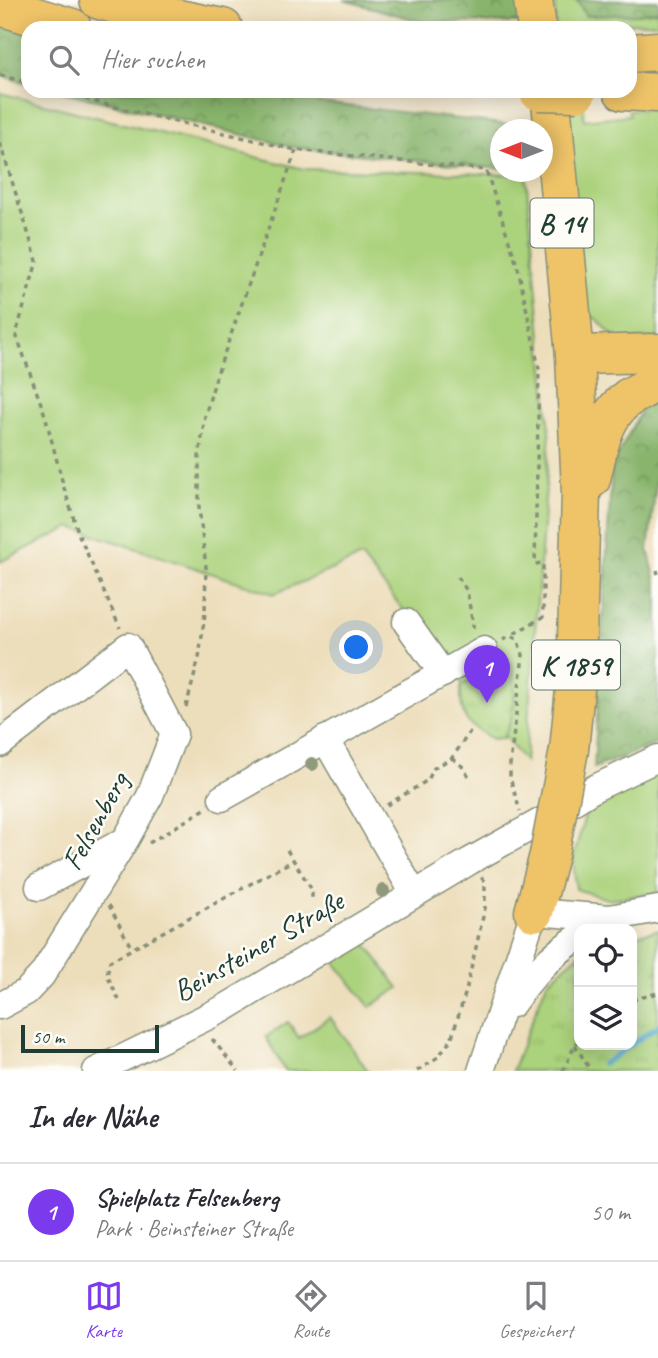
<!DOCTYPE html>
<html lang="de">
<head>
<meta charset="utf-8">
<style>
  body { margin:0; font-family:Caveat,sans-serif; background:#f7f7f7; color:#2b2b33 }
  .controls { position:absolute; right:21px; bottom:21px; display:grid; overflow:hidden; border-radius:14px; box-shadow:0 4px 18px #0003 }
  .controls button { width:63px; height:63px; display:grid; place-items:center; padding:0; border:0; border-bottom:2px solid #e1e1e2; background:#fff; color:#2b2b33; font:35px sans-serif }
  .compass { position:absolute; left:490px; top:119px; width:63px; height:63px; border-radius:50%; background:#fff; box-shadow:0 4px 18px #0003; rotate:270deg }
  .scale { position:absolute; left:21px; bottom:18px; width:138px; box-sizing:border-box; padding-left:7px; border:4px solid #1f3d34; border-top:0; font-size:19px; line-height:24px; white-space:nowrap; color:#1f3d34; -webkit-text-stroke:5px #fdfcf7; paint-order:stroke }
  .you { position:absolute; left:357px; top:648px; width:24px; height:24px; margin:-18px; border:5px solid #fff; border-radius:50%; background:#1a73e8; box-shadow:0 0 0 10px #1a73e833 }
  .badge { display:grid; place-items:center; width:46px; height:46px; border-radius:50%; background:#7c3aed; color:#fff; font-size:23px; font-weight:700 }
  .pin { position:absolute; translate:-50% -58px; filter:drop-shadow(0 2px 4px #0008) }
  .pin::after { content:''; position:absolute; top:37px; width:24px; height:21px; background:inherit; clip-path:polygon(0 0,100% 0,50% 100%) }
  .list { margin:0; padding:0; list-style:none }
  h2 { display:flex; justify-content:space-between; align-items:center; height:91px; margin:0; padding:0 28px; font-size:30px }
  h2 small { font-size:23px; font-weight:400; color:#7c7c81 }
  .list li { display:grid; grid-template-columns:46px 1fr auto; gap:21px; align-items:center; box-sizing:border-box; height:98px; padding:0 28px; border-top:2px solid #e1e1e2 }
  .list b { display:block; font-size:26px; white-space:nowrap }
  .list p { margin:0; font-size:23px; white-space:nowrap; color:#7c7c81 }
  .list em { font-size:23px; font-style:normal; color:#7c7c81 }
  .icon { flex:none; width:38px; height:38px; fill:none; stroke:currentColor; stroke-width:2; stroke-linecap:round; stroke-linejoin:round }
  .map { position:relative; flex:none; width:658px; height:1071px; overflow:hidden }
  .search { position:absolute; background:#fff; box-shadow:0 4px 18px #0003; left:21px; right:21px; top:21px; height:77px; display:flex; align-items:center; gap:18px; box-sizing:border-box; padding:0 24px; border-radius:21px; color:#7c7c81; font-size:26px }
  .sheet { height:189px; background:#fff }
  nav { display:flex; justify-content:space-around; align-items:center; box-sizing:border-box; height:98px; border-top:2px solid #e1e1e2; background:#fff; font-size:19px; color:#7c7c81 }
  nav a { display:grid; justify-items:center; gap:4px }
  nav .on { color:#7c3aed }
  .map>svg:first-child { display:block }
  .green { fill:#abd27c; stroke:#658858; stroke-width:2 }
  .forest { fill:url(#forest-crowns); stroke:#547850; stroke-width:2 }
  .park { fill:url(#park-tufts); stroke:#658858; stroke-width:2 }
  .lines { fill:none; stroke-linecap:round; stroke-linejoin:round }
  .stream { stroke:#52accf; stroke-width:5 }
  .minor-casing { stroke:#868e78; stroke-width:29 }
  .highway-casing { stroke:#868e78; stroke-width:41 }
  .path { stroke:#868e78; stroke-width:3.5; stroke-dasharray:5 5; stroke-linecap:butt }
  .minor { stroke:#fff; stroke-width:26 }
  .highway { stroke:#efc469; stroke-width:38 }
  .highway-bridge-casing { stroke:#868e78; stroke-width:41; stroke-linecap:butt }
  .highway-bridge { stroke:#efc469; stroke-width:38 }
  .tree { fill:#8f9a7b }
  .labels { text-anchor:middle; dominant-baseline:central; stroke-width:5; stroke-linejoin:round; paint-order:stroke }
  .shield { fill:#fdfcf7; stroke:#62766e; stroke-width:2 }
  .shield-label { font-size:28px; font-weight:bold; fill:#1f3d34 }
  .street-label { font-size:30px; fill:#1f3d34; stroke:#fdfcf7 }
</style>
</head>
<body>
<div class="map">
<svg width="658" height="1071" viewBox="0 0 658 1071">
  <defs>
    <pattern id="forest-crowns" width="20" height="18" patternUnits="userSpaceOnUse" patternTransform="scale(1.75)"><rect width="20" height="18" fill="#88b46c"/><path d="M2 6a3 3 0 1 1 6 0M12 15a3 3 0 1 1 6 0" fill="none" stroke="#6f945a"/></pattern>
    <pattern id="park-tufts" width="24" height="20" patternUnits="userSpaceOnUse" patternTransform="scale(1.75)"><rect width="24" height="20" fill="#abd27c"/><path d="M3 7l-1-3M5 7V3M7 7l1-3M15 17l-1-3M17 17v-4M19 17l1-3" fill="none" stroke="#93b56c"/></pattern>
  </defs>
  <rect width="100%" height="100%" fill="#fdfcf7"/>
  <filter id="ink" filterUnits="userSpaceOnUse"><feTurbulence type="fractalNoise" baseFrequency=".0143" numOctaves="2"/><feDisplacementMap in="SourceGraphic" scale="14" xChannelSelector="R" yChannelSelector="G"/><feConvolveMatrix kernelMatrix="1 2 1 2 8 2 1 2 1" color-interpolation-filters="sRGB"/></filter>
  <filter id="wash" filterUnits="userSpaceOnUse"><feTurbulence type="fractalNoise" baseFrequency=".00686" numOctaves="4" result="noise"/><feDisplacementMap in="SourceGraphic" scale="28" xChannelSelector="R" yChannelSelector="G"/><feGaussianBlur stdDeviation="1.57" result="paint"/><feColorMatrix in="noise" values="0 0 0 0 0 0 0 0 0 0 0 0 0 0 0 0 0 1.4 0 .05"/><feComposite in="paint" operator="in"/></filter>
  <g filter="url(#wash)">
    <rect width="100%" height="100%" fill="#eddebb"/>
    <g class="green">
      <polygon points="555,0 577,0 586,16 637,14 658,11 658,23 580,24 579,28 556,28"/>
      <polygon points="563,91 582,91 584,120 630,115 628,110 658,108 658,338 617,340 597,319 586,316"/>
      <polygon points="0,93 304,169 526,175 550,433 525,762 361,557 274,594 71,527 0,562"/>
      <polygon points="658,771 658,893 607,899 576,889 573,859 588,805"/>
      <polygon points="365,943 399,988 370,1007 333,960"/>
      <polygon points="330,1017 368,1071 285,1071 266,1037 288,1022 299,1038"/>
    </g>
    <g class="forest">
      <polygon points="344,0 519,0 522,23 423,22"/>
      <polygon points="577,0 658,0 658,11 637,14 586,16"/>
      <polygon points="0,24 28,34 28,83 15,80 0,74"/>
      <polygon points="59,91 249,91 315,102 537,128 537,129 500,130 500,169 297,148"/>
      <polygon points="658,402 658,469 648,549 658,590 658,743 594,768 612,466 644,405"/>
    </g>
    <g class="park">
      <path d="M501,661L512,664C516,689 516,716 503,738L492,739C465,722 460,720 461,686L469,682L476,684H484L490,664Z"/>
      <polygon points="658,930 658,1071 512,1071 547,982 579,954 579,1045 632,1045 632,936"/>
    </g>
    <g class="lines">
      <g class="stream">
        <polyline points="632,1044 658,1026"/>
        <polyline points="603,1064 631,1045"/>
      </g>
    </g>
  </g>
  <g filter="url(#ink)">
    <g class="lines">
      <g class="minor-casing">
        <g id="minor">
          <polyline points="406,622 443,674"/>
          <polyline points="325,739 414,894"/>
          <polyline points="0,744 128,646 174,734 150,796 126,839 42,975 26,992 0,1006"/>
          <polyline points="222,798 484,650"/>
          <polyline points="39,887 124,841"/>
          <path d="M512,1004C531,977 551,954 579,937"/>
          <polyline points="96,1071 223,1009 470,861 547,818 595,788 658,758"/>
          <polyline points="481,1071 534,912 610,918 658,909"/>
        </g>
      </g>
      <g class="highway-casing">
        <g id="highway">
          <polyline points="99,0 144,12 223,28"/>
          <polyline points="533,0 537,28"/>
          <polyline points="0,6 72,28"/>
          <polyline points="630,53 658,51"/>
          <polyline points="550,91 575,355 581,493 576,679 569,750"/>
          <polyline points="623,91 658,93"/>
          <polyline points="575,355 658,353"/>
          <path d="M591,479C598,450 602,417 628,398C634,394 641,391 647,387"/>
          <polyline points="534,912 549,855"/>
        </g>
      </g>
      <g class="path">
        <polyline points="0,75 28,83"/>
        <polyline points="56,91 119,108 296,150 486,170 518,268 539,369 535,564 543,563 543,617 510,636"/>
        <polyline points="0,143 37,261 16,334 45,415 64,488 79,535 120,628"/>
        <polyline points="657,570 658,574"/>
        <polyline points="458,577 467,591 474,631"/>
        <polyline points="503,640 510,636 517,639 523,655 510,764 510,778 520,811"/>
        <polyline points="186,707 199,658 205,613 206,567 199,508 199,457 205,416 216,377 296,150"/>
        <polyline points="452,758 462,766 470,779"/>
        <polyline points="387,805 428,780 434,768 452,758 473,727"/>
        <polyline points="149,843 205,809"/>
        <polyline points="287,850 312,890 312,899"/>
        <polyline points="109,905 132,949"/>
        <polyline points="119,1000 107,975 110,961 294,860"/>
        <polyline points="632,1000 658,993"/>
        <polyline points="212,1039 238,1071"/>
        <polyline points="575,1045 591,1071"/>
        <polyline points="417,1071 438,1057 451,1040 466,991 485,908 485,882 481,877"/>
        <polyline points="563,1071 575,1045 579,1040"/>
      </g>
      <use href="#minor" class="minor"/>
      <use href="#highway" class="highway"/>
      <g class="highway-bridge-casing">
        <g id="highway-bridge">
          <polyline points="538,91 577,92"/>
          <polyline points="549,855 569,750"/>
        </g>
      </g>
      <use href="#highway-bridge" class="highway-bridge"/>
    </g>
    <g class="tree">
      <circle cx="312" cy="764" r="7"/>
      <circle cx="383" cy="891" r="7"/>
    </g>
  </g>
  <g class="labels">
    <g class="shield">
      <rect x="530.5" y="198.5" width="63" height="49" rx="5"/>
      <rect x="532" y="640.5" width="88" height="49" rx="5"/>
    </g>
    <g class="shield-label">
      <text x="562" y="223">B 14</text>
      <text x="576" y="665">K 1859</text>
    </g>
    <g class="street-label">
      <text transform="translate(95 821) rotate(-61)">Felsenberg</text>
      <text transform="translate(258 946) rotate(-30)">Beinsteiner Straße</text>
    </g>
  </g>
</svg>
<div class="controls">
<button><svg class="icon" aria-label="locate" viewBox="0 0 24 24"><circle cx="12" cy="12" r="6"/><path d="M12 2v4M12 18v4M2 12h4M18 12h4"/></svg></button>
<button><svg class="icon" aria-label="layers" viewBox="0 0 24 24"><path d="M12 4l9 5-9 5-9-5zM3 14l9 5 9-5"/></svg></button>
</div>
<svg class="compass" viewBox="-18 -18 36 36"><path d="M0-13l5 13h-10z" fill="#e53935"/><path d="M0 13l5-13h-10z" fill="#7c7c81"/></svg>
<div class="scale">50 m</div>
<div class="you"></div>
<div class="pin badge" style="left:487px;top:703px">1</div>
<div class="search"><svg class="icon" aria-label="search" viewBox="0 0 24 24"><circle cx="10" cy="10" r="6"/><path d="M15 15l6 6"/></svg>Hier suchen</div>
</div>
<section class="sheet">
<h2>In der Nähe<small></small></h2>
<ul class="list">
<li><span class="badge">1</span><div><b>Spielplatz Felsenberg</b><p>Park · Beinsteiner Straße</p></div><em>50 m</em></li>
</ul>
</section>
<nav>
<a class="on"><svg class="icon" aria-label="map" viewBox="0 0 24 24"><path d="M3 6l6-2 6 2 6-2v14l-6 2-6-2-6 2zM9 4v14M15 6v14"/></svg>Karte</a>
<a><svg class="icon" aria-label="directions" viewBox="0 0 24 24"><path d="M12 3l9 9-9 9-9-9zM9 14v-3h6M13 9l2 2-2 2"/></svg>Route</a>
<a><svg class="icon" aria-label="saved" viewBox="0 0 24 24"><path d="M7 4h10v16l-5-4-5 4z"/></svg>Gespeichert</a>
</nav>
</body>
</html>
